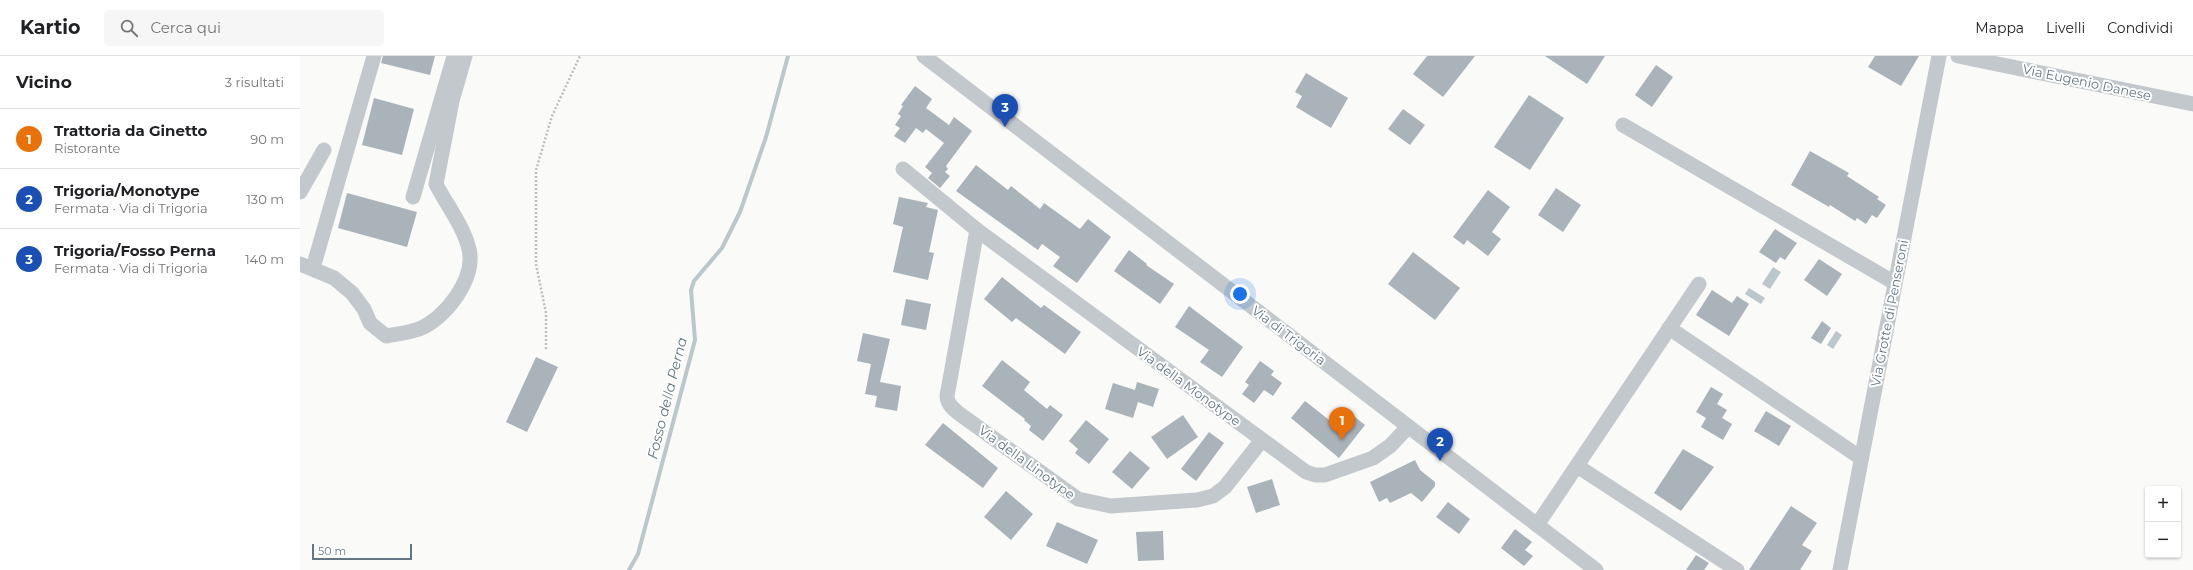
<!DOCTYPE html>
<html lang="it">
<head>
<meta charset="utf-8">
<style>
  body { margin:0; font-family:Montserrat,sans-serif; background:#f6f6f6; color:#202124 }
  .controls { position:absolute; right:12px; bottom:12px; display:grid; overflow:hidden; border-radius:4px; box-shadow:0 1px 3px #0004 }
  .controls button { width:36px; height:36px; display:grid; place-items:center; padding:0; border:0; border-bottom:1px solid #e0e0e0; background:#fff; color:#202124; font:20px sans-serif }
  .scale { position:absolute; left:12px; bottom:10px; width:100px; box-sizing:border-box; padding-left:4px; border:2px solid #657683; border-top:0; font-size:11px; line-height:14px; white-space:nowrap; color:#657683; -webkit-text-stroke:3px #fff; paint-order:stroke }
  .you { position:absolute; left:940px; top:238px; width:14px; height:14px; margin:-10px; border:3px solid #fff; border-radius:50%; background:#1a73e8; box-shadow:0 0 0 6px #1a73e833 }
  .badge { display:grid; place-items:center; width:26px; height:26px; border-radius:50%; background:#0b8043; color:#fff; font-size:13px; font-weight:700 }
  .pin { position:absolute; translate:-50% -33px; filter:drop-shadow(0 1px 2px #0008) }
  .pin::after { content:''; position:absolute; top:21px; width:14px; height:12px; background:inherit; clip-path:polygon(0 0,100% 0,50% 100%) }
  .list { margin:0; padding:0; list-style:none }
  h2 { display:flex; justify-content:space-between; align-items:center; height:52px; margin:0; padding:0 16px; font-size:17px }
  h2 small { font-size:13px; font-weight:400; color:#757577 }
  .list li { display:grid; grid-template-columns:26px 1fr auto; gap:12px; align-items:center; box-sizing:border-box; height:60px; padding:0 16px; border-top:1px solid #e0e0e0 }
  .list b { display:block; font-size:15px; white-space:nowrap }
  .list p { margin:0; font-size:13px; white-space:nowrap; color:#757577 }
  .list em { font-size:13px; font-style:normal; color:#757577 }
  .icon { flex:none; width:22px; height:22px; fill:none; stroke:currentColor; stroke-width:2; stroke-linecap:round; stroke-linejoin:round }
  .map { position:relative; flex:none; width:1893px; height:514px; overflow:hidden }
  header { display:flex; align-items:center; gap:24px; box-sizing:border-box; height:56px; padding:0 20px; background:#fff; border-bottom:1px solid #e0e0e0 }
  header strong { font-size:19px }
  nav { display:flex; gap:22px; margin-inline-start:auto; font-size:14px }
  .search { width:280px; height:36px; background:#f6f6f6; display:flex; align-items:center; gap:10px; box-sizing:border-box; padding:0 14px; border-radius:4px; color:#757577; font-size:15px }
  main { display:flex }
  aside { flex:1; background:#fff }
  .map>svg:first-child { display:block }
  .water { fill:#bbc7cb }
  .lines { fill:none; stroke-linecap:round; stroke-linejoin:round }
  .stream { stroke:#bbc7cb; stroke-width:4 }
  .building { fill:#aab3b9 }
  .path { stroke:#bbbfc2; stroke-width:2.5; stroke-dasharray:2 2; stroke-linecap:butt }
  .minor { stroke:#c3c8cc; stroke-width:15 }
  .labels { text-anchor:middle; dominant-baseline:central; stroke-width:4; stroke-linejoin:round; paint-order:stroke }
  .street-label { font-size:13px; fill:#657683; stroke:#fff }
  .water-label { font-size:14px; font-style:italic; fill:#60757c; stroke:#fff }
</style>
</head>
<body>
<header>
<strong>Kartio</strong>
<div class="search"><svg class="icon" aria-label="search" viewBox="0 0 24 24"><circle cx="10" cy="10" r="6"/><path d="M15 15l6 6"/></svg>Cerca qui</div>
<nav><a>Mappa</a><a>Livelli</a><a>Condividi</a></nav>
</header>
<main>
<aside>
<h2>Vicino<small>3 risultati</small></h2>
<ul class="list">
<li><span class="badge" style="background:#e8710a">1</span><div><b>Trattoria da Ginetto</b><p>Ristorante</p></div><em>90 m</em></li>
<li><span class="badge" style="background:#1a4fb4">2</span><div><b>Trigoria/Monotype</b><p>Fermata · Via di Trigoria</p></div><em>130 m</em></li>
<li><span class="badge" style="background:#1a4fb4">3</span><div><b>Trigoria/Fosso Perna</b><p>Fermata · Via di Trigoria</p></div><em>140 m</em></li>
</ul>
</aside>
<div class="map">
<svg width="1893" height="514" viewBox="0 0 1893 514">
  <rect width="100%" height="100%" fill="#fafaf8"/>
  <g class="water">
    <polygon points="1473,211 1481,216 1470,233 1462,228"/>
    <polygon points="1449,232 1465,242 1461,248 1445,238"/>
    <polygon points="1536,275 1542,279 1533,293 1527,289"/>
  </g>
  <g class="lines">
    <polyline class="stream" points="329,514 338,498 395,284 391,234 394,225 422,192 440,156 466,81 488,0"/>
  </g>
  <g class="building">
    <polygon points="83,0 135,0 130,19 81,7"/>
    <polygon points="1127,0 1175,0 1143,41 1113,18"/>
    <polygon points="1245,0 1305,0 1287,28"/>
    <polygon points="1575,0 1619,0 1601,30 1568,11"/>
    <polygon points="1356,9 1373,21 1352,51 1335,39"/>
    <polygon points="1006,17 1048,42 1031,72 996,51 1002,40 995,36"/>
    <polygon points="615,30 632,43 626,52 649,69 654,61 672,75 646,110 648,113 645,116 650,120 640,132 628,122 632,117 625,111 644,87 626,73 623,77 616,72 605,87 594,80 600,72 595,69 601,60 598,58 603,50 601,49"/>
    <polygon points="1229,39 1264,62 1230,114 1194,91"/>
    <polygon points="74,42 114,53 102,99 62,89"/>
    <polygon points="1103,53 1125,69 1110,89 1088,73"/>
    <polygon points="1510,95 1549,117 1547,120 1579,141 1577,143 1586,149 1577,162 1572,159 1566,168 1557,162 1555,165 1530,149 1529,151 1491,129"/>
    <polygon points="676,109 708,134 711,130 740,153 744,147 780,173 788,163 811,181 777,227 753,210 760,201 742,188 738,194 656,135"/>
    <polygon points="1256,132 1281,149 1263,176 1238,159"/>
    <polygon points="1188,134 1210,151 1192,176 1201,183 1188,200 1167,184 1164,189 1153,181"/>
    <polygon points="47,137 117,156 107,191 38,172"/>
    <polygon points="599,141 628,147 626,151 638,154 629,196 634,197 628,224 593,216 603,171 593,168"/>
    <polygon points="1475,173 1497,187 1485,204 1480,201 1476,207 1459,196"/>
    <polygon points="829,194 847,208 846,209 874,228 860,248 814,215"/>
    <polygon points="1113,196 1160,232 1135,264 1088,228"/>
    <polygon points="1519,203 1542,218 1527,240 1504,224"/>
    <polygon points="702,221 741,252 744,249 781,276 765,298 716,262 712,266 684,243"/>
    <polygon points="1412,234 1432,247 1437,240 1449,248 1429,280 1396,259"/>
    <polygon points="606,243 631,248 626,274 601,269"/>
    <polygon points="889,250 943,291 922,321 900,306 909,294 875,271"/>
    <polygon points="1522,265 1531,272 1521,288 1511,282"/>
    <polygon points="563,277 590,283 580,326 601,330 597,355 575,351 577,340 565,338 571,308 557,305"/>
    <polygon points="236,301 258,311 227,376 206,366"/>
    <polygon points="702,304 730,326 724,334 747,353 750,349 763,359 743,385 729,374 731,370 724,364 725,363 682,330"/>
    <polygon points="960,305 974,315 971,319 982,327 973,340 964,334 954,347 942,338 949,329 945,326"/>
    <polygon points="837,326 859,333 853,351 838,346 833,362 805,353 813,327 835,334"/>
    <polygon points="1411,331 1423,338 1417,348 1427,354 1422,362 1432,368 1423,384 1401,371 1406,362 1396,356"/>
    <polygon points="1005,345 1033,367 1045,353 1065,369 1039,402 991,362"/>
    <polygon points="1466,355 1491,370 1479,390 1454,375"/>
    <polygon points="883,359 898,381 867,403 851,381"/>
    <polygon points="786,364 809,383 789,408 775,397 778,393 769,385"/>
    <polygon points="643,367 698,412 683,432 625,389"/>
    <polygon points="909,376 924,387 896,425 881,413"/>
    <polygon points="1383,393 1414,411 1381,455 1354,437"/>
    <polygon points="830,395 850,412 832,433 812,416"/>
    <polygon points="1115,404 1120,414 1135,426 1135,430 1122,446 1111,437 1090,447 1087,442 1079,446 1070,426"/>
    <polygon points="972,423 980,449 956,457 947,431"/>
    <polygon points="706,435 733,458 711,484 684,461"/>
    <polygon points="1148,446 1170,463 1159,478 1136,461"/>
    <polygon points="1491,450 1517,467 1502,489 1512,495 1500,514 1449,514"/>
    <polygon points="757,466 798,484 787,508 746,490"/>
    <polygon points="1215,473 1232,486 1225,494 1233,500 1224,510 1201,492"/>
    <polygon points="863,475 864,504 838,505 836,476"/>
    <polygon points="1396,499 1409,507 1404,514 1386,514"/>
  </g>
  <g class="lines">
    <polyline class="path" points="246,293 246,257 236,208 236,114 252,60 280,0"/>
    <g class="minor">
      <polyline points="624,0 1296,514"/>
      <polyline points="1658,0 1893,48"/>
      <polyline points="1323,69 1595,227"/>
      <polyline points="603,113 677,174 1006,416 1015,419 1025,419 1073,402 1090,390 1108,371"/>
      <polyline points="0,136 24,94"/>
      <polyline points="113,141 154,0"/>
      <path d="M677,174L647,340C647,351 660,358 668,364L778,443L811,450L897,444L913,440L925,431L962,384"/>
      <path d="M0,208L34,222L52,237L64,253L70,267L86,280C97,278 108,277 119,273C145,263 176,223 169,193C163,169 147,150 136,128L152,45L165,0"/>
      <polyline points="13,212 74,0"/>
      <polyline points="1369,272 1561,402"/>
      <polyline points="1277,410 1437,514"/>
      <polyline points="1237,469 1399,228"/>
      <polyline points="1540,514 1639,0"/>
    </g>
  </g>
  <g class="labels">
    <g class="street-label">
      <text transform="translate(1787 26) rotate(12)">Via Eugenio Danese</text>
      <text transform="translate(1589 257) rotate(-79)">Via Grotte di Penseroni</text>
      <text transform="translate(989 279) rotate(37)">Via di Trigoria</text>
      <text transform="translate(889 330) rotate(36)">Via della Monotype</text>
      <text transform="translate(727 406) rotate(36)">Via della Linotype</text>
    </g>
    <g class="water-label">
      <text transform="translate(367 342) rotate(-76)">Fosso della Perna</text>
    </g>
  </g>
</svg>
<div class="controls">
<button>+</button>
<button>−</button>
</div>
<div class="scale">50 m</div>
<div class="you"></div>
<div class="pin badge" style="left:1042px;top:384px;background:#e8710a">1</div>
<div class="pin badge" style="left:1140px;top:405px;background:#1a4fb4">2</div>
<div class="pin badge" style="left:705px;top:71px;background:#1a4fb4">3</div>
</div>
</main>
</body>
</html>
